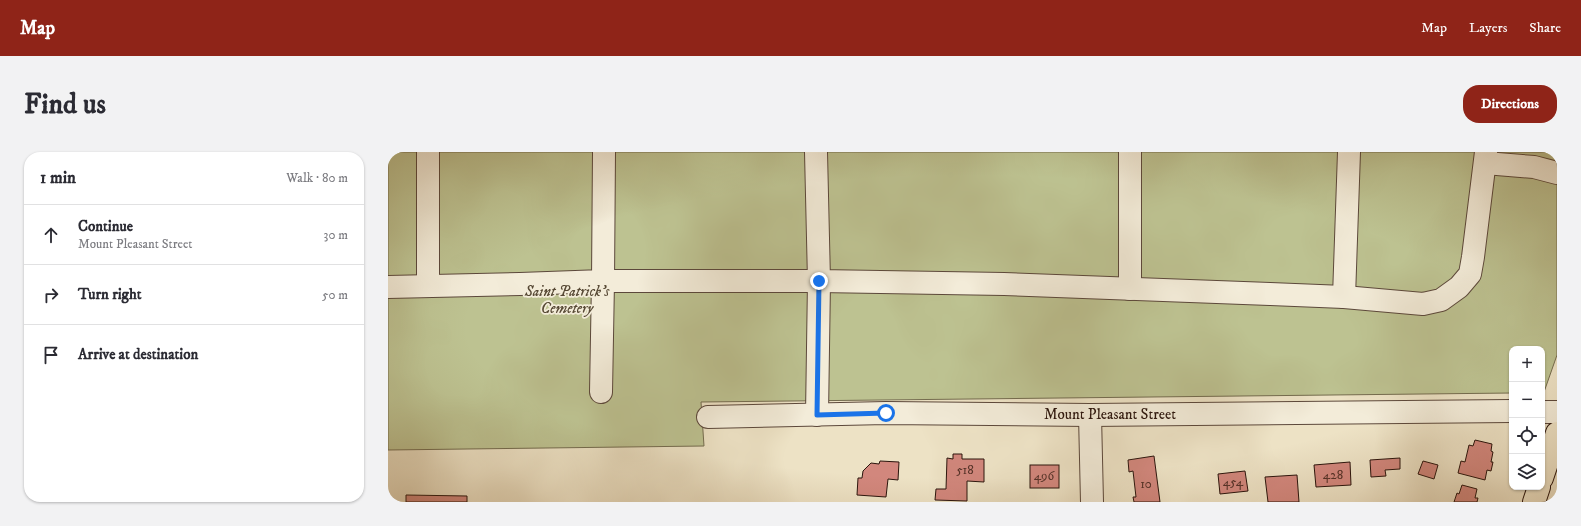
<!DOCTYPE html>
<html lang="en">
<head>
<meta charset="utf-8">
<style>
  body { margin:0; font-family:"IM FELL DW Pica",serif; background:#f2f2f3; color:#2b2b33 }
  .controls { position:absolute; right:12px; bottom:12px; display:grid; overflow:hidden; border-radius:8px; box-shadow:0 1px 3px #0004 }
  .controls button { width:36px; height:36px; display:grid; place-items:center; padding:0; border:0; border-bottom:1px solid #e1e1e2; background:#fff; color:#2b2b33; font:20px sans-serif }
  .stop { position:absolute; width:12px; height:12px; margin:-9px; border:3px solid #1a73e8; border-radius:50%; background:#fff }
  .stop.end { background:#1a73e8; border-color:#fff; box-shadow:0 1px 4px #0008 }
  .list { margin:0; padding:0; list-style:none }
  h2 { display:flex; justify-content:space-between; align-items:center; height:52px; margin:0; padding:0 16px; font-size:17px }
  h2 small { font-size:13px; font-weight:400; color:#7c7c81 }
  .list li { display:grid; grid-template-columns:26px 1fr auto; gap:12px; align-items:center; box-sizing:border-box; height:60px; padding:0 16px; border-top:1px solid #e1e1e2 }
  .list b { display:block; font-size:15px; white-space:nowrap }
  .list p { margin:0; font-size:13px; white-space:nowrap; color:#7c7c81 }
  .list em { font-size:13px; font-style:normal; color:#7c7c81 }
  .icon { flex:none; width:22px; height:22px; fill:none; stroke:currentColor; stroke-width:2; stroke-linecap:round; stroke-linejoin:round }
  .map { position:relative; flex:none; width:1169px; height:350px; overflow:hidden; border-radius:16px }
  header { display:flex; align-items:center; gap:24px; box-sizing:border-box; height:56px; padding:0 20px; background:#8f2418; color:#fff }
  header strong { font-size:19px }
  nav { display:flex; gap:22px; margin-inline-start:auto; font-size:14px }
  .intro { display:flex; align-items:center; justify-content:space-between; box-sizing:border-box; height:96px; padding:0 24px }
  h1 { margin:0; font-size:28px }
  .button { padding:10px 18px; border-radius:16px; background:#8f2418; color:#fff; font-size:14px; font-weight:700 }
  main { display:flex; gap:24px; padding:0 24px }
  aside { flex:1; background:#fff; border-radius:16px; box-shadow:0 1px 3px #0004 }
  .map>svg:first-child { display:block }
  .green { fill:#bdc291; stroke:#746c4f }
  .building { fill:#d2877d; stroke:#2b150d }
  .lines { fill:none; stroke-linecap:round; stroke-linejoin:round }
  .minor-casing { stroke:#5c483b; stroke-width:24 }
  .major-casing { stroke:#2b150d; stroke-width:24 }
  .minor { stroke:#f3ecd9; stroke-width:22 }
  .major { stroke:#ede2c5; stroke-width:22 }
  .route { stroke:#1a73e8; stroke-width:5 }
  .labels { text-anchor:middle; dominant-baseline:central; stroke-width:3.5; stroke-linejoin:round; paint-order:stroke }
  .number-label { font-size:13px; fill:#553229 }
  .park-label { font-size:15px; font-style:italic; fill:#574935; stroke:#f3ecd9 }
  .street-label { font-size:15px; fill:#2b150d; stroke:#f3ecd9 }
</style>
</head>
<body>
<header>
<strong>Map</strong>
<nav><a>Map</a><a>Layers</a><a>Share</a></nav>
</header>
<div class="intro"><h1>Find us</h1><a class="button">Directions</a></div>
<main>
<aside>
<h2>1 min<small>Walk · 80 m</small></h2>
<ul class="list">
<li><svg class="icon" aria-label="ahead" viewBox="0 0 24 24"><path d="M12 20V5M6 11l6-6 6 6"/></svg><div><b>Continue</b><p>Mount Pleasant Street</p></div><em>30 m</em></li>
<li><svg class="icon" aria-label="right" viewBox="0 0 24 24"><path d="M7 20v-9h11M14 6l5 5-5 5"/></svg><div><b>Turn right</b></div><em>50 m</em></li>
<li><svg class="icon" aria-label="arrive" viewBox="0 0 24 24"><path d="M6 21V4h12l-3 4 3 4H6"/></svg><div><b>Arrive at destination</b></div></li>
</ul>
</aside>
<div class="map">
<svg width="1169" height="350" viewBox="0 0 1169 350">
  <rect width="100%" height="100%" fill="#ede2c5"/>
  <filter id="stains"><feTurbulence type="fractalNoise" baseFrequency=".005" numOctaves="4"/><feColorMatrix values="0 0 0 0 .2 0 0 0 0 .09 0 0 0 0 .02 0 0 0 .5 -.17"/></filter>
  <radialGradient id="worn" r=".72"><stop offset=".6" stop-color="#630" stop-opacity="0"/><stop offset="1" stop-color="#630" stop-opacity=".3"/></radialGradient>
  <polygon class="green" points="0,0 1169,0 1169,203 1156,240 1154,240 1154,197 1124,197 1124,241 313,250 316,294 0,298"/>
  <g class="building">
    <polygon points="1087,288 1104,292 1103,299 1105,300 1103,310 1105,310 1103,319 1099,318 1097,328 1070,321 1073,309 1077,310 1081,293 1085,294"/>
    <polygon points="565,302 574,302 574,307 596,307 596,330 579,329 579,349 547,348 548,337 558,337 559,306 565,307"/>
    <polygon points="766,304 772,350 746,350 745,345 748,345 745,319 741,320 740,308"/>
    <polygon points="1012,306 1012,317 997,318 998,324 983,325 982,308"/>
    <polygon points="492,309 511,310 510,328 500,327 498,345 469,343 470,326 474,326 475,319 483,311 491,312"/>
    <polygon points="1035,309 1050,313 1046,327 1030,322"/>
    <polygon points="962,310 963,333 928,335 926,313"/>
    <rect x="642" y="313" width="29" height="23"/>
    <polygon points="857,319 860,339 832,342 830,322"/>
    <polygon points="909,323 911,350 880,350 877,325"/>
    <polygon points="1074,333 1089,337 1087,346 1090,346 1089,350 1066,350 1069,341 1071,342"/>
    <polygon points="18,343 79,344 79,350 18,350"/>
  </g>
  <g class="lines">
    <g class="minor-casing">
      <g id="minor">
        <polyline points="40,0 40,134"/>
        <polyline points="428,0 431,129 616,132 882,142 956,145 1035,152 1053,148 1071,135 1082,122 1085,105 1098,0"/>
        <polyline points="742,0 742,137"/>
        <polyline points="1097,11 1146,15 1169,21"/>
        <polyline points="0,135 132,132 215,129 216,0"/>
        <polyline points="956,145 961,0"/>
        <polyline points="213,240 215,129 431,129 429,263"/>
        <polyline points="1154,260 1169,260"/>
        <polyline points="702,263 704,350"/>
        <polyline points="320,265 498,261 702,263 1124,259"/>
      </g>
    </g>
    <g class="major-casing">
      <g id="major">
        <polyline points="1154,326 1169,281"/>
        <polyline points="1146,350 1151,335"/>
      </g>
    </g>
    <use href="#minor" class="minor"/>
    <use href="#major" class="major"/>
  </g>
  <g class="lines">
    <polyline class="route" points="431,129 429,263 498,261"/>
  </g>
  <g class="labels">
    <g class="number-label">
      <text x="577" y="318">518</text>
      <text x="945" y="323">428</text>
      <text x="656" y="324">496</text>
      <text x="845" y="330">454</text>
      <text x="758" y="332">10</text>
    </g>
    <g class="park-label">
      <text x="179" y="139">Saint Patrick's<tspan x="179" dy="17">Cemetery</tspan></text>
    </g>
    <g class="street-label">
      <text x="722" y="262">Mount Pleasant Street</text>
    </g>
  </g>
  <rect width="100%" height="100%" filter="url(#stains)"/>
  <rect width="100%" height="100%" fill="url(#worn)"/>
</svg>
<div class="controls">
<button>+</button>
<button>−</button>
<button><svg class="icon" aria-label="locate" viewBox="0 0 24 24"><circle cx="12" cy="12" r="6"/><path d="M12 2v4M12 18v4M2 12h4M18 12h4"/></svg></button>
<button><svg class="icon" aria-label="layers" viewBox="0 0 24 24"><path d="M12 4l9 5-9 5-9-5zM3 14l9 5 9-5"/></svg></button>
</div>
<div class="stop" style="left:498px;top:261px"></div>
<div class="stop end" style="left:431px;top:129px"></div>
</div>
</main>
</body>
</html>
